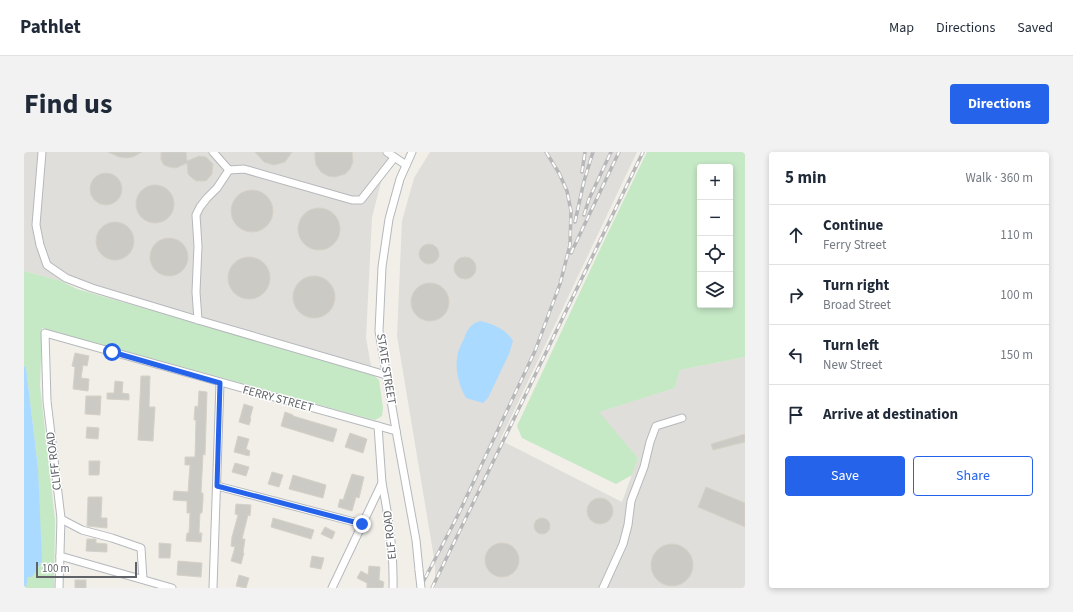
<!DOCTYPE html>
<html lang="en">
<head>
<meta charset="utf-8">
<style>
  body { margin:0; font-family:"Source Sans 3",sans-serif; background:#f2f2f3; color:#1f2937 }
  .controls { position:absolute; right:12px; top:12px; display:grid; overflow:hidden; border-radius:4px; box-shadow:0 2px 6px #0003 }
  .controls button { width:36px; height:36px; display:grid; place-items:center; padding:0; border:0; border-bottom:1px solid #e0e1e3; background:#fff; color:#1f2937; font:20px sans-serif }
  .scale { position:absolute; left:12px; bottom:10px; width:101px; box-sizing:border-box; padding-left:4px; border:2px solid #5f6368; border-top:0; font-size:11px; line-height:14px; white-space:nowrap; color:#5f6368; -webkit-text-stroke:3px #fff; paint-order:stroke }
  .stop { position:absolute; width:12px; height:12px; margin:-9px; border:3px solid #2563eb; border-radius:50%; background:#fff }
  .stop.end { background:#2563eb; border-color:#fff; box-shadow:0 1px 4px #0008 }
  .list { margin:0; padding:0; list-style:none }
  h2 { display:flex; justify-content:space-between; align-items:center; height:52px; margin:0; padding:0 16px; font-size:17px }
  h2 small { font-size:13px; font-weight:400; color:#747a83 }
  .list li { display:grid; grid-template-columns:26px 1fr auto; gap:12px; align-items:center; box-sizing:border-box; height:60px; padding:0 16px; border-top:1px solid #e0e1e3 }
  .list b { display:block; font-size:15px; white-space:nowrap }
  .list p { margin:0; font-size:13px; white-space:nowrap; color:#747a83 }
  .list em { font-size:13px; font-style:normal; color:#747a83 }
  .actions { display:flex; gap:8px; padding:12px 16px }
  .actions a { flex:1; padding:9px 0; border:1px solid #2563eb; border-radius:4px; text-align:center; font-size:14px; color:#2563eb }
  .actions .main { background:#2563eb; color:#fff }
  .icon { flex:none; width:22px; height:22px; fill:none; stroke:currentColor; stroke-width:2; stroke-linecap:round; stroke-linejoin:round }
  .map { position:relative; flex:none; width:721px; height:436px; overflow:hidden; border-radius:4px }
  header { display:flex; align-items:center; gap:24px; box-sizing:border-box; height:56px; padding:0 20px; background:#fff; border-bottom:1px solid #e0e1e3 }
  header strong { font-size:19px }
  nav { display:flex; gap:22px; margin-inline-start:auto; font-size:14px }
  .intro { display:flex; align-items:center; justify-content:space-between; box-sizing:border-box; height:96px; padding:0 24px }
  h1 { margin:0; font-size:28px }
  .button { padding:10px 18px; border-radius:4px; background:#2563eb; color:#fff; font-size:14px; font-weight:700 }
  main { display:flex; gap:24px; padding:0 24px }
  aside { flex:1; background:#fff; border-radius:4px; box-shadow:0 2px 6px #0003 }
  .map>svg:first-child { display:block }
  .industrial { fill:#e0deda }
  .green { fill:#c5e8c5; fill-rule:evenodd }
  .water { fill:#aadaff }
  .building { fill:#cccac5; stroke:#d6d1c6 }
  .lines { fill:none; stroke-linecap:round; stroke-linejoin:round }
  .minor-casing { stroke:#b5b8bc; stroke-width:9 }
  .minor { stroke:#fff; stroke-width:7 }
  .rail-casing { stroke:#b6b7b8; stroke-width:3.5 }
  .rail { stroke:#fff; stroke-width:2; stroke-dasharray:6; stroke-linecap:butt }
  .minor-bridge-casing { stroke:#b5b8bc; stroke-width:9; stroke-linecap:butt }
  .minor-bridge { stroke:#fff; stroke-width:7 }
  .route { stroke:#2563eb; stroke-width:5 }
  .labels { text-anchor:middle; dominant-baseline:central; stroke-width:3; stroke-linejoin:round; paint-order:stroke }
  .street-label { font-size:12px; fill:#5f6368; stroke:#fff }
</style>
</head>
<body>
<header>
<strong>Pathlet</strong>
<nav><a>Map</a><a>Directions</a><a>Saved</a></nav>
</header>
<div class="intro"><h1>Find us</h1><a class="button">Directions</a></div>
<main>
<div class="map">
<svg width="721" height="436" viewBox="0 0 721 436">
  <rect width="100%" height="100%" fill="#f1efe8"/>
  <g class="industrial">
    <polygon points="0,0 370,0 361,15 348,65 342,186 347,214 0,119"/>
    <polygon points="406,0 613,0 476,288 598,350 614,306 574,260 651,236 656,218 721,205 721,436 411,436 411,412 373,184 378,69 390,26"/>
  </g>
  <g class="green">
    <path d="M623,0H721V205L656,218L651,236L575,260L614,306L608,323L592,332L498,286L493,274L580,89ZM676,15H706V153H676Z"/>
    <polygon points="0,119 37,129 53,137 348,222 355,228 359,256 358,264 351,268 346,267 18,176 16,234 31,368 30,436 0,436 2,434 15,373 14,316 2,215 0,214"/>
  </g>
  <g class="water">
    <path d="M456,169C469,172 482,177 489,189L485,202L464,246L459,251L442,246C436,236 431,219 433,207C433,200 437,193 440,187C443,178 446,172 456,169Z"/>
    <polygon points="0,214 2,215 14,316 18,409 8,425 4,425 2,435 0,436"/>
  </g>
  <g class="building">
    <polygon points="84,0 118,0 109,5 102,6 95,5"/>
    <polygon points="137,0 162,0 163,9 175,4 182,5 189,12 188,22 182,29 172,29 168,26 164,22 163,11 152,16 145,15 140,13 137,8"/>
    <polygon points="231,0 268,0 261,10 250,13 240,10"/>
    <polygon points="291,0 328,0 329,10 326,17 321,22 311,25 304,24 297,20 292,13 291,6"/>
    <circle cx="82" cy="37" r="16"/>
    <circle cx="131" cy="52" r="19"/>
    <circle cx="228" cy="59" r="21"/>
    <circle cx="295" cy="77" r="21"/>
    <circle cx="91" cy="89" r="19"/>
    <circle cx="145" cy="105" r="19"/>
    <circle cx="405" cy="102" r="10"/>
    <circle cx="441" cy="116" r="11"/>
    <circle cx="225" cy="126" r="21"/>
    <circle cx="290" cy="145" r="21"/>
    <circle cx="406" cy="150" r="19"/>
    <polygon points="51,201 65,204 63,214 59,213 57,226 65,227 64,239 49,237 51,215 48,214"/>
    <polygon points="117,224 126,224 125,255 131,255 129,289 114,288"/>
    <polygon points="91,229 99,230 98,241 105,242 105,248 83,247 83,241 90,241"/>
    <polygon points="175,239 183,240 181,303 179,302 177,341 179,341 179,348 178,361 176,361 175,381 178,381 177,390 162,389 163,381 165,381 166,361 163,361 163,349 149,348 150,339 164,340 166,313 161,313 161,305 171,305 172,268 170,268 171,254 174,255"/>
    <polygon points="62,244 77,244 76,263 61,262"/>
    <polygon points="220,252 229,255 226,266 227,267 225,273 215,270"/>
    <polygon points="261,260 269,263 269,264 313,277 309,290 257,274"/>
    <polygon points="63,275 75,276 74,287 62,286"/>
    <polygon points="326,281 343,287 339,301 321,295"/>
    <polygon points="721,282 721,290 689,298 687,292"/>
    <polygon points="214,284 225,287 222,297 226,299 225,304 210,300"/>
    <polygon points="65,309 76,309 75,323 65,323"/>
    <polygon points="211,311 225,315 222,324 208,320"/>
    <polygon points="248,320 259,323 255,335 244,332"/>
    <polygon points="328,322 340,325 335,346 332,345 328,359 314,355 316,347 319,348"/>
    <polygon points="269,323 302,333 299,346 265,337"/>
    <polygon points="682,335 721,351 721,375 674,355"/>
    <polygon points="64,345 78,345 77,366 83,366 83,376 63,374"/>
    <circle cx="576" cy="359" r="13"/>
    <polygon points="212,352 227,353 226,364 224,363 218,387 221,387 219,401 220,401 217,412 207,409 211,395 207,394 208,385 214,363 211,362"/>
    <polygon points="249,366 290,378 287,387 247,375"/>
    <circle cx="518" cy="374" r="8"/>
    <polygon points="301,375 311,380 308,387 297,382"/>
    <polygon points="63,387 72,387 72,391 83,392 83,400 62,399"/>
    <circle cx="478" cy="408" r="17"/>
    <polygon points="135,391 147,392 146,406 135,406"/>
    <circle cx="648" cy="413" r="21"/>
    <polygon points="288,404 300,406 297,417 286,415"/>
    <polygon points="154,409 178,411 177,425 153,423"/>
    <polygon points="345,414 356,415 355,428 360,430 359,436 343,436 343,431 333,426 337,419 344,423"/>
    <polygon points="215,423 225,426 222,436 212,434"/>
    <rect x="51" y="428" width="11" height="8"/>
  </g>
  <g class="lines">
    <g class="minor-casing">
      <g id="minor">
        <polyline points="18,0 12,73 16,93 23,113 42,126 68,136 174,168 362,223"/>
        <polyline points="189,0 205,18"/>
        <polyline points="363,0 382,13"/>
        <polyline points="388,0 376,27 365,67 358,115 355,179 373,284 392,388 395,418"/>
        <polyline points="174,168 172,140 174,94 172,63 176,55 183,46 193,36 205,18 220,17 328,48 337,48 370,6"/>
        <path d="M358,331C365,366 370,400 369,436"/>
        <polyline points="193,334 338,372"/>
        <polyline points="37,367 58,378 88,386 117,396 119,427"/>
        <polyline points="36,404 148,436"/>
        <polyline points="35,436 37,366 23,249 21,181 372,279"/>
        <polyline points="189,436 196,231"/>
        <polyline points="308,436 358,331 354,274"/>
        <polyline points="579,436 599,392 604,373 607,349 620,315 626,290 632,274 658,266"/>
      </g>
    </g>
    <use href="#minor" class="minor"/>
    <g class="rail-casing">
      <g id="rail">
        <polyline points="558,20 561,0"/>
        <polyline points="560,63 565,47 587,0"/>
        <polyline points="551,70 560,29 569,0"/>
        <polyline points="547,101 595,0"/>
        <polyline points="396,436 434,363 511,199 536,132 546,93 547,59 543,39 535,21 522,0"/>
        <polyline points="408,436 619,0"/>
      </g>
    </g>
    <use href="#rail" class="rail"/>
    <g class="minor-bridge-casing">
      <polyline id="minor-bridge" points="395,418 397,436"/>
    </g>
    <use href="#minor-bridge" class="minor-bridge"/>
  </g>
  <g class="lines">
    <polyline class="route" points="88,200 196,231 193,334 338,372"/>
  </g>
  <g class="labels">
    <g class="street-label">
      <text transform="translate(362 217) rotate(81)">STATE STREET</text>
      <text transform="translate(254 247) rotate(15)">FERRY STREET</text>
      <text transform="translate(30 309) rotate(-97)">CLIFF ROAD</text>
      <text transform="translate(366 383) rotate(-96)">ELF ROAD</text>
    </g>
  </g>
</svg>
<div class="controls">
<button>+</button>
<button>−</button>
<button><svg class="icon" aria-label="locate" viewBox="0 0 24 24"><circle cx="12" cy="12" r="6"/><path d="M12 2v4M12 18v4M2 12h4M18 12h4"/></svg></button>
<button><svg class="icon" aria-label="layers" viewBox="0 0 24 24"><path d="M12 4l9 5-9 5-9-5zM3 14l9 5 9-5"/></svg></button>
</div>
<div class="scale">100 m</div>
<div class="stop" style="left:88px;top:200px"></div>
<div class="stop end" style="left:338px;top:372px"></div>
</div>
<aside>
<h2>5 min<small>Walk · 360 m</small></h2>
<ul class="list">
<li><svg class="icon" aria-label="ahead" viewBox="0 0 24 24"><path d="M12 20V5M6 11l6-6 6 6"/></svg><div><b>Continue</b><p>Ferry Street</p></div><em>110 m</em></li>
<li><svg class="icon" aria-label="right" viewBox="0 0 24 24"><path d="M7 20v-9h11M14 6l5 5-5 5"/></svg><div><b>Turn right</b><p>Broad Street</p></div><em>100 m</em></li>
<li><svg class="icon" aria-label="left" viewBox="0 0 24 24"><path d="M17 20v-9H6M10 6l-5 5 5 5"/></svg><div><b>Turn left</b><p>New Street</p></div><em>150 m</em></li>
<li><svg class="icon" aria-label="arrive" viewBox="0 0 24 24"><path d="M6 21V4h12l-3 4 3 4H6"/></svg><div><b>Arrive at destination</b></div></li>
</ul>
<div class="actions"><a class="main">Save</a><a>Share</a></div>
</aside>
</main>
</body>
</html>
